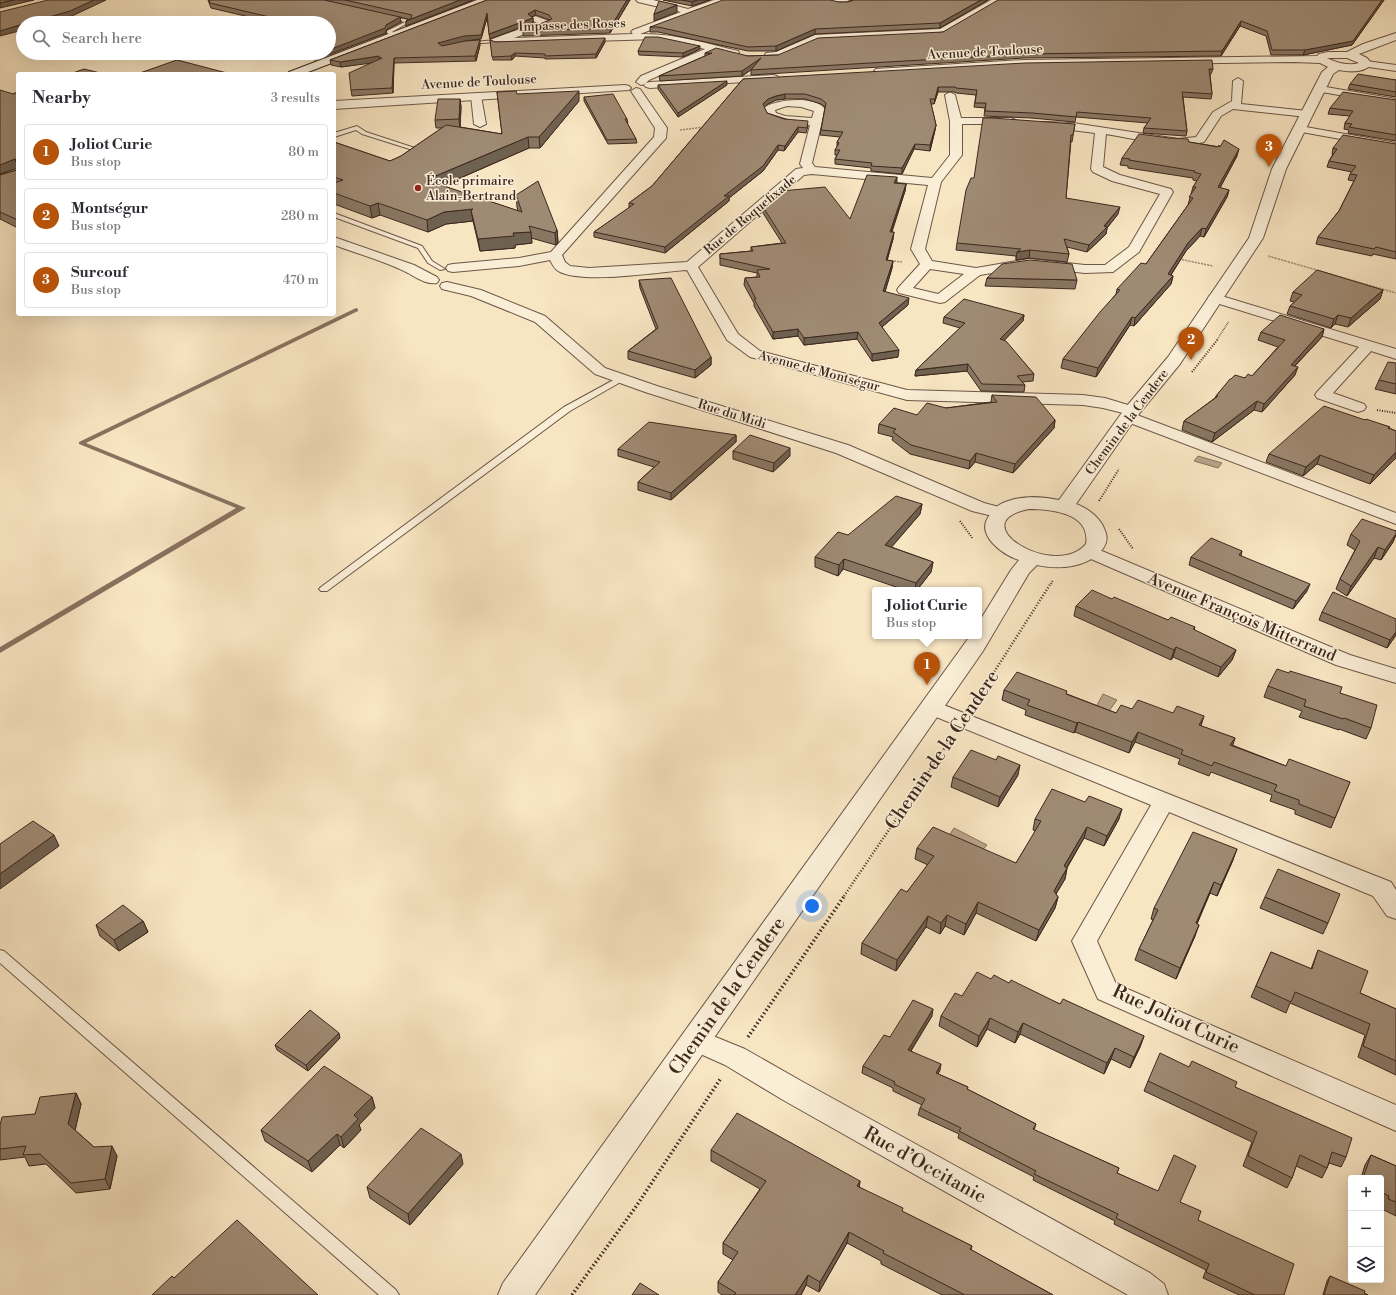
<!DOCTYPE html>
<html lang="en">
<head>
<meta charset="utf-8">
<style>
  body { margin:0; font-family:"Libre Bodoni",serif; background:#f2f2f3; color:#2b2b33 }
  .controls { position:absolute; right:12px; bottom:12px; display:grid; overflow:hidden; border-radius:4px; box-shadow:0 4px 16px #0002 }
  .controls button { width:36px; height:36px; display:grid; place-items:center; padding:0; border:0; border-bottom:1px solid #e1e1e2; background:#fff; color:#2b2b33; font:20px sans-serif }
  .you { position:absolute; left:812px; top:906px; width:14px; height:14px; margin:-10px; border:3px solid #fff; border-radius:50%; background:#1a73e8; box-shadow:0 0 0 6px #1a73e833 }
  .badge { display:grid; place-items:center; width:26px; height:26px; border-radius:50%; background:#b45309; color:#fff; font-size:13px; font-weight:700 }
  .pin { position:absolute; translate:-50% -33px; filter:drop-shadow(0 1px 2px #0008) }
  .pin::after { content:''; position:absolute; top:21px; width:14px; height:12px; background:inherit; clip-path:polygon(0 0,100% 0,50% 100%) }
  .popup { position:absolute; left:872px; top:587px; width:110px; height:52px; box-sizing:border-box; display:grid; place-content:center; border-radius:4px; background:#fff; filter:drop-shadow(0 1px 3px #0005); font-size:13px; white-space:nowrap; color:#7c7c81 }
  .popup b { font-size:15px; color:#2b2b33 }
  .popup::after { content:''; position:absolute; left:50%; top:100%; margin-left:-8px; border:8px solid transparent; border-top-color:#fff }
  .list { margin:0; padding:0; list-style:none }
  h2 { display:flex; justify-content:space-between; align-items:center; height:52px; margin:0; padding:0 16px; font-size:17px }
  h2 small { font-size:13px; font-weight:400; color:#7c7c81 }
  .list li { display:grid; grid-template-columns:26px 1fr auto; gap:12px; align-items:center; box-sizing:border-box; height:56px; margin:0 8px 8px; padding:0 8px; border:1px solid #e1e1e2; border-radius:4px }
  .list b { display:block; font-size:15px; white-space:nowrap }
  .list p { margin:0; font-size:13px; white-space:nowrap; color:#7c7c81 }
  .list em { font-size:13px; font-style:normal; color:#7c7c81 }
  .icon { flex:none; width:22px; height:22px; fill:none; stroke:currentColor; stroke-width:2; stroke-linecap:round; stroke-linejoin:round }
  .map { position:relative; flex:none; width:1396px; height:1295px; overflow:hidden }
  .search { position:absolute; background:#fff; box-shadow:0 4px 16px #0002; left:16px; top:16px; width:320px; height:44px; display:flex; align-items:center; gap:10px; box-sizing:border-box; padding:0 14px; border-radius:22px; color:#7c7c81; font-size:15px }
  .panel { position:absolute; background:#fff; box-shadow:0 4px 16px #0002; left:16px; top:72px; width:320px; height:244px; border-radius:4px }
  .map>svg:first-child { display:block }
  .water { fill:#b9a48a; stroke:#88725f }
  .lines { fill:none; stroke-linecap:round; stroke-linejoin:round }
  .stream { fill:#88725f; fill-rule:evenodd }
  .service-casing { stroke:#6c5647; stroke-width:2 }
  .minor-casing { stroke:#6c5647; stroke-width:2 }
  .tertiary-casing { stroke:#6c5647; stroke-width:2 }
  .secondary-casing { stroke:#3e271e; stroke-width:2 }
  .path-far3 { stroke:#3e271e; stroke-width:1.5; stroke-dasharray:0.5 1; stroke-linecap:butt }
  .path-far2 { stroke:#3e271e; stroke-width:2; stroke-dasharray:1 1.5; stroke-linecap:butt }
  .path-far1 { stroke:#3e271e; stroke-width:2.5; stroke-dasharray:1 2; stroke-linecap:butt }
  .path { stroke:#3e271e; stroke-width:3.5; stroke-dasharray:1.5 2.5; stroke-linecap:butt }
  .service { fill:#faeed7; fill-rule:evenodd }
  .minor { fill:#faeed7; fill-rule:evenodd }
  .tertiary { fill:#faeed7; fill-rule:evenodd }
  .secondary { fill:#faeed7; fill-rule:evenodd }
  .wall { fill:#897763; stroke:#3e271e }
  .shaded-wall { fill:#6f6150; stroke:#3e271e }
  .building { fill:#9f8a73; stroke:#3e271e }
  .poi-dot { fill:#8f2418; stroke:#faeed7; stroke-width:1.5 }
  .labels { text-anchor:middle; dominant-baseline:central; stroke-width:3; stroke-linejoin:round; paint-order:stroke }
  .far-street-label { font-size:13px; fill:#3e271e; stroke:#faeed7 }
  .far-poi-label { font-size:13px; fill:#3e271e; stroke:#faeed7; text-anchor:start }
  .street-label { font-size:16px; fill:#3e271e; stroke:#faeed7 }
  .near-street-label { font-size:19px; fill:#3e271e; stroke:#faeed7 }
</style>
</head>
<body>
<div class="map">
<svg width="1396" height="1295" viewBox="0 0 1396 1295">
  <rect width="100%" height="100%" fill="#f8e5c2"/>
  <filter id="stains"><feTurbulence type="fractalNoise" baseFrequency=".005" numOctaves="4"/><feColorMatrix values="0 0 0 0 .2 0 0 0 0 .09 0 0 0 0 .02 0 0 0 .5 -.17"/></filter>
  <radialGradient id="worn" r=".72"><stop offset=".6" stop-color="#630" stop-opacity="0"/><stop offset="1" stop-color="#630" stop-opacity=".3"/></radialGradient>
  <g class="water">
    <polygon points="1198,456 1222,463 1218,468 1194,461"/>
    <polygon points="1103,694 1117,700 1104,718 1092,714"/>
    <polygon points="954,828 987,845 979,854 947,839"/>
  </g>
  <g class="lines">
    <polygon class="stream" points="356,308 358,309 358,311 86,443 246,508 0,653 0,647 236,508 79,444 79,442"/>
    <g class="service-casing">
      <g id="service">
        <polygon points="386,16 409,20 411,21 392,32 395,35 393,36 387,33 387,31 405,22 386,18"/>
        <polygon points="495,40 497,42 467,44 465,43"/>
        <polygon points="357,126 366,132 421,150 416,151 362,134 356,130 334,137 334,133"/>
        <polygon points="334,213 422,246 432,261 445,269 440,270 428,263 418,248 334,217"/>
        <polygon points="619,377 625,377 626,379 570,411 327,591 321,591 319,589 321,587 564,407"/>
        <polygon points="0,950 4,951 396,1290 399,1295 379,1295 0,963"/>
      </g>
    </g>
    <g class="minor-casing">
      <g id="minor">
        <path d="M636,0H653L688,9L714,0H727L725,2L640,34C673,33 706,43 738,51L739,53L734,56L716,51L649,80L645,84L641,85L636,82L641,76L705,49L658,39L495,44L490,41L492,39L537,23L530,19L535,16L549,21L551,23L549,25L514,38L633,34L631,32L633,30L681,12L638,2Z"/>
        <path d="M825,0H847L854,3C848,8 830,5 825,0Z"/>
        <polygon points="991,0 1003,0 942,35 817,41 782,57 770,58 765,55 766,53 776,52 815,35 940,29"/>
        <polygon points="1366,61 1396,65 1396,71 1362,66 1361,64"/>
        <path d="M1238,78L1243,81L1241,104L1307,111L1312,114L1307,117L1233,109L1221,116L1204,142C1174,150 1137,139 1106,134L1103,167L1120,175L1171,189L1173,192L1139,252L1113,272L1085,273L1029,267L980,275L945,302L940,303L899,293L897,290L899,287L920,264L911,249L928,185L812,174L804,175L698,267L738,334L760,351L907,390L1083,395L1105,398L1138,408L1140,411L1137,415L1396,513V524L1122,420L1120,417L1123,413L1103,408L1083,405L907,400L750,357L727,340L687,270C657,272 586,284 560,272C555,270 552,264 550,260L519,266L453,272L448,271L446,268L448,265L453,264L519,258L551,252L654,137L655,128L631,91L636,88L640,89L667,128L666,138L562,255L565,262L570,266L589,268L687,262L796,169L803,168L800,164L810,125L784,122L768,117L764,109L765,107C779,99 815,96 825,109L812,163L815,167L932,178L950,155V121L945,95L950,92L955,95L961,118H1011L1017,121L1011,124H962V155L941,182L925,249L932,261L976,268L1029,259L1085,265H1105L1129,247L1160,194L1112,181L1093,172L1091,169L1095,133L1048,127L1042,124L1044,122L1073,123L1178,139L1196,137L1213,112L1232,101L1233,81ZM787,106L801,107L814,111L812,118L785,116L776,113L775,110ZM930,269L964,274L938,294L913,288Z"/>
        <polygon points="1320,86 1396,99 1396,105 1316,91 1315,89"/>
        <polygon points="476,93 481,96 486,124 480,127 474,124 471,96"/>
        <polygon points="1300,126 1396,143 1396,149 1296,131 1294,129"/>
        <path d="M334,237L414,265L437,277L439,280L437,283C427,285 417,278 408,273C385,261 358,254 334,245Z"/>
        <polygon points="447,282 481,290 545,316 605,368 657,386 848,445 984,503 1007,509 1010,513 1007,517 1001,518 972,511 836,453 645,392 595,374 535,322 471,296 442,289 440,286 442,283"/>
        <polygon points="1215,294 1396,349 1396,359 1371,351 1333,393 1364,404 1366,407 1364,410 1358,412 1352,410 1317,398 1315,395 1317,392 1359,347 1210,301 1208,298 1210,295"/>
        <polygon points="1090,546 1350,655 1396,669 1396,683 1336,665 1084,556 1081,552 1084,548"/>
        <polygon points="931,700 1391,882 1396,890 1396,919 1387,916 1373,896 1169,812 1097,941 1116,984 1396,1105 1396,1131 1098,999 1072,941 1151,805 924,712 920,707 924,702"/>
        <polygon points="696,1029 745,1049 803,1082 1150,1273 1164,1284 1168,1295 1128,1295 783,1100 725,1065 687,1048 683,1040 687,1032"/>
      </g>
    </g>
    <g class="tertiary-casing">
      <g id="tertiary">
        <path d="M1396,33V40L1359,54L1367,58L1372,64C1364,73 1349,72 1339,70L1333,74L1286,169L1263,238L1180,364L1138,415L1076,504C1087,508 1096,515 1102,524C1106,532 1109,539 1104,547C1090,568 1059,570 1037,565L1029,573L983,651L535,1295H498L503,1283L970,636H979V622L1011,570L1019,560C1003,555 975,535 989,516C992,512 995,508 999,505C1017,495 1040,496 1059,500L1126,407L1168,357L1249,238L1272,169L1322,72L1328,67L1320,63L1294,62L1024,66L880,74L876,73L874,71L876,69L1024,60L1317,56L1319,54L1328,52H1347L1363,44ZM1327,58H1347L1359,63C1349,66 1337,63 1327,58ZM1029,509C1051,509 1091,513 1086,544C1055,581 960,522 1029,509Z"/>
        <polygon points="773,75 777,76 779,78 777,80 650,88 646,87 644,85 646,83 650,82"/>
        <polygon points="625,85 629,86 631,88 629,90 334,109 334,101"/>
      </g>
    </g>
    <g class="secondary-casing">
      <polygon id="secondary" points="477,0 491,0 490,2 303,74 287,74 289,72"/>
    </g>
    <g class="path-far3">
      <polyline points="680,130 705,127"/>
      <polyline points="1268,256 1396,293"/>
      <polyline points="1179,259 1213,266"/>
      <polyline points="885,260 902,262"/>
      <polyline points="1217,340 1229,321"/>
    </g>
    <g class="path-far2">
      <polyline points="1192,372 1218,339"/>
      <polyline points="1377,410 1396,413"/>
      <polyline points="1099,501 1119,469"/>
      <polyline points="960,521 973,539"/>
      <polyline points="1119,529 1133,549"/>
      <polyline points="1051,584 1053,580"/>
    </g>
    <g class="path-far1">
      <polyline points="975,702 1051,583"/>
      <polyline points="844,896 952,737"/>
    </g>
    <g class="path">
      <polyline points="748,1037 845,895"/>
      <polyline points="572,1295 635,1208 721,1078"/>
    </g>
    <use href="#service" class="service"/>
    <use href="#minor" class="minor"/>
    <use href="#tertiary" class="tertiary"/>
    <use href="#secondary" class="secondary"/>
  </g>
  <g class="wall">
    <polygon points="208,0 473,0 406,26 406,21 408,19 400,17 401,22 386,30 386,33 315,60 286,53 329,53 329,23 275,23 211,8"/>
    <polygon points="487,0 630,0 610,33 523,36 523,31 550,20 536,15 532,17 533,18 533,23 490,39 487,18 481,39 464,41 480,45 476,61 394,63 393,93 352,96 351,90 373,62 341,67 331,65 330,60"/>
    <polygon points="663,0 710,0 692,6"/>
    <polygon points="850,0 988,0 940,28 815,34 776,51 748,51 658,32 650,32 650,27 839,2 848,2 851,1"/>
    <polygon points="1384,0 1352,45 1303,55 1271,55 1266,36 1240,26 1221,56 1024,58 751,75 751,70 752,69 742,76 660,81 659,76 705,56 705,53 748,56 778,55 943,32"/>
    <polygon points="490,40 495,42 605,42 596,58 545,59 545,58 515,56 512,60 493,60"/>
    <polygon points="700,49 683,57 639,55 638,51"/>
    <polygon points="1213,69 1211,74 1210,74 1212,94 1211,99 1183,97 1187,131 1186,136 1143,133 1144,128 1148,123 1076,117 1075,122 1031,118 984,116 985,108 974,107 976,95 956,93 954,92 938,92 934,104 931,104 936,125 935,130 930,151 914,149 902,174 871,171 871,168 835,164 835,159 837,155 835,155 835,150 837,147 837,142 840,137 820,135 821,130 825,107 821,104 805,99 785,99 776,100 768,104 764,107 767,113 808,126 806,133 798,132 784,151 778,150 763,171 729,198 729,201 665,253 594,237 594,232 629,208 629,203 652,186 743,79"/>
    <polygon points="1396,80 1396,97 1348,89 1350,84"/>
    <polygon points="658,85 727,85 678,117 658,89"/>
    <polygon points="18,92 18,228 0,219 0,175 17,170 17,168 0,174 13,94"/>
    <polygon points="497,92 579,101 540,148 529,148 442,186 518,211 517,207 516,195 557,230 558,242 556,245 531,238 532,243 515,245 515,248 480,251 473,221 446,224 428,232 380,215 372,218 334,204 334,142 390,161 401,156 442,128 436,128 435,120 460,99 461,107 460,127 502,134"/>
    <polygon points="584,97 627,119 628,123 627,123 636,139 637,143 608,144 584,101"/>
    <polygon points="1396,100 1396,141 1348,133 1349,130 1344,129 1345,123 1350,116 1328,114 1330,108"/>
    <polygon points="1075,124 1072,142 1071,141 1066,198 1118,214 1107,228 1106,234 1087,252 1067,247 1069,254 1067,262 1029,258 1016,260 1016,256 956,250 957,243"/>
    <polygon points="1189,142 1220,147 1237,156 1220,188 1229,190 1227,197 1204,237 1200,236 1186,251 1171,275 1173,276 1171,284 1134,326 1130,325 1096,377 1061,368 1063,359 1116,294 1117,289 1146,264 1188,205 1193,187 1197,181 1193,180 1193,178 1128,168 1128,166 1120,165 1122,158"/>
    <polygon points="1396,144 1396,259 1373,254 1372,256 1316,244 1318,237 1339,211 1354,181 1348,180 1350,174 1352,172 1327,167 1329,161 1333,154 1332,154 1333,148"/>
    <polygon points="896,184 906,184 905,191 892,232 893,239 887,261 893,261 892,268 885,292 908,305 882,327 898,357 872,361 857,339 804,345 798,336 773,339 754,306 754,303 744,285 745,278 757,277 757,273 720,265 720,254 751,251 751,247 782,243 763,213 763,207 850,219"/>
    <polygon points="987,278 1077,280 1075,289 985,286"/>
    <polygon points="639,280 711,357 711,365 695,378 628,359 628,351 656,329 640,288"/>
    <polygon points="1383,290 1380,299 1348,327 1335,324 1331,328 1287,314 1290,306 1294,302 1290,301 1293,292"/>
    <polygon points="1024,315 1023,321 1004,340 1034,374 1033,381 1022,382 1025,385 1024,392 981,391 967,371 915,376 916,370 960,328 943,323 944,317"/>
    <polygon points="1324,329 1322,337 1295,366 1295,375 1262,412 1254,410 1212,442 1182,430 1184,421 1215,398 1216,396 1231,379 1245,378 1252,376 1278,347 1258,340 1261,332"/>
    <polygon points="1396,363 1396,394 1375,389 1379,380"/>
    <polygon points="992,395 1055,420 1054,428 1013,473 975,462 969,469 910,454 892,440 893,437 878,433 879,424 946,408 991,402"/>
    <polygon points="1365,420 1390,427 1389,428 1396,431 1370,484 1317,464 1303,476 1266,462 1269,454"/>
    <polygon points="736,435 736,442 671,500 638,490 638,482 654,467 618,456 618,449"/>
    <polygon points="733,451 790,456 773,472 733,459"/>
    <polygon points="922,504 920,514 891,547 933,562 931,572 917,590 905,590 843,569 838,576 815,567 815,557 848,535"/>
    <polygon points="1396,531 1396,535 1393,542 1381,560 1374,558 1347,596 1336,589 1340,579 1355,550 1347,545 1351,534"/>
    <polygon points="1242,551 1241,556 1307,591 1293,609 1189,565 1191,557"/>
    <polygon points="1112,599 1168,620 1195,627 1194,630 1236,650 1232,660 1218,677 1173,657 1171,660 1074,616 1076,606"/>
    <polygon points="1322,612 1396,635 1387,648 1319,620"/>
    <polygon points="1268,686 1340,693 1371,728 1366,739 1339,729 1339,730 1299,717 1302,711 1264,697"/>
    <polygon points="1004,690 1067,694 1116,713 1132,709 1201,726 1235,738 1232,745 1286,766 1350,782 1331,828 1295,814 1295,810 1270,801 1272,795 1211,772 1209,776 1178,764 1180,759 1135,742 1129,753 1075,732 1074,733 1025,715 1026,710 1002,700"/>
    <polygon points="996,760 1018,775 998,807 951,787 953,777"/>
    <polygon points="1035,819 1119,819 1104,846 1084,838 1067,868 1065,879 1056,894 1058,897 1055,908 1036,941 976,913 964,935 945,926 940,934 926,927 896,971 861,954 862,943 907,892 928,865 915,859 917,848 1016,863 1036,831 1033,830"/>
    <polygon points="1233,860 1217,896 1210,893 1197,924 1195,936 1176,979 1135,960 1139,949 1153,920 1151,919 1154,908"/>
    <polygon points="1265,897 1328,923 1323,934 1260,908"/>
    <polygon points="143,921 148,932 119,951 100,936 96,925"/>
    <polygon points="1318,950 1360,993 1396,1009 1396,1075 1358,1057 1365,1035 1290,1003 1286,1013 1251,997 1271,952 1311,969 1314,961"/>
    <polygon points="991,979 1009,983 1060,1004 1144,1036 1140,1047 1130,1068 1111,1059 1104,1074 1020,1034 1015,1043 987,1029 977,1047 939,1026 941,1016 962,996"/>
    <polygon points="932,1016 911,1051 940,1070 938,1074 968,1087 967,1089 1036,1124 1034,1130 1119,1168 1117,1173 1180,1202 1198,1220 1284,1295 1239,1295 1203,1278 1206,1270 1114,1224 1115,1221 1033,1180 1034,1177 958,1138 959,1134 918,1115 920,1108 922,1105 893,1091 893,1088 862,1073 863,1066 890,1037"/>
    <polygon points="340,1038 308,1071 277,1050 275,1045"/>
    <polygon points="1189,1067 1235,1087 1346,1157 1341,1167 1329,1163 1327,1168 1322,1178 1296,1166 1292,1178 1287,1188 1243,1166 1252,1142 1144,1091 1148,1081"/>
    <polygon points="76,1093 81,1104 75,1130 94,1147 117,1156 110,1189 76,1193 46,1164 29,1166 25,1157 0,1160 0,1125 35,1114"/>
    <polygon points="372,1097 375,1108 359,1125 361,1130 344,1148 340,1145 312,1172 265,1141 261,1130"/>
    <polygon points="711,1150 860,1181 859,1187 903,1212 972,1246 971,1250 1053,1295 942,1295 881,1264 881,1261 847,1243 819,1292 806,1285 801,1295 722,1295 718,1292 718,1282 733,1260 723,1254 723,1243 760,1189 711,1161"/>
    <polygon points="1371,1155 1396,1166 1396,1216 1382,1209 1382,1207 1381,1206 1381,1178 1361,1178 1365,1165"/>
    <polygon points="463,1164 410,1225 370,1198 367,1187"/>
    <polygon points="1330,1276 1368,1295 1323,1295 1327,1281"/>
  </g>
  <g class="shaded-wall">
    <polygon points="14,0 34,0 0,8 0,3"/>
    <polygon points="94,0 106,0 72,16 46,23 28,23"/>
    <polygon points="460,0 473,0 406,26 406,21"/>
    <polygon points="627,0 630,0 610,33 610,28"/>
    <polygon points="697,0 710,0 692,6 692,2"/>
    <polygon points="981,0 988,0 940,28 940,23"/>
    <polygon points="1382,0 1384,0 1352,45 1303,55 1305,50"/>
    <polygon points="677,5 677,12 654,21 654,14"/>
    <polygon points="535,10 536,15 529,18 528,14"/>
    <polygon points="487,13 487,18 481,39 465,41 439,48 438,43"/>
    <polygon points="400,17 401,22 386,30 386,33 315,60 314,55 321,53 329,53 329,50 386,25"/>
    <polygon points="533,18 533,23 490,39 489,34"/>
    <polygon points="1241,21 1240,26 1221,56 1222,51"/>
    <polygon points="23,24 23,30 0,36 0,31"/>
    <polygon points="815,29 815,34 776,51 776,46"/>
    <polygon points="605,38 605,42 596,58 596,54"/>
    <polygon points="480,40 480,45 476,61 475,56"/>
    <polygon points="700,46 700,49 683,57 683,53"/>
    <polygon points="515,53 515,56 512,60 511,56"/>
    <polygon points="379,56 380,62 341,67 340,62"/>
    <polygon points="394,58 394,63 393,93 392,88"/>
    <polygon points="761,58 761,63 742,76 742,71"/>
    <polygon points="727,81 727,85 678,117 678,113"/>
    <polygon points="938,87 938,92 934,104 935,99"/>
    <polygon points="579,91 579,101 540,148 539,137"/>
    <polygon points="785,94 785,99 776,100 768,104 763,109 763,104 768,99 776,96"/>
    <polygon points="460,99 461,107 460,127 459,119"/>
    <polygon points="936,125 935,130 930,151 930,145"/>
    <polygon points="798,127 798,132 784,151 785,146"/>
    <polygon points="528,137 529,148 428,192 426,180"/>
    <polygon points="915,144 914,149 902,174 902,168"/>
    <polygon points="778,145 778,150 763,171 729,198 729,201 665,253 665,247 724,196"/>
    <polygon points="1239,149 1237,156 1216,195 1218,187"/>
    <polygon points="15,159 18,168 0,174 0,165"/>
    <polygon points="897,177 897,184 894,183"/>
    <polygon points="906,184 905,191 889,238 890,232"/>
    <polygon points="1229,190 1227,197 1204,237 1206,229"/>
    <polygon points="378,203 380,215 372,218 370,206"/>
    <polygon points="1120,207 1118,214 1107,228 1106,234 1087,252 1089,245"/>
    <polygon points="473,209 471,210 473,221 446,224 428,232 427,220 444,212"/>
    <polygon points="1202,228 1200,236 1186,251 1166,282 1168,274 1188,243"/>
    <polygon points="557,230 558,242 556,245 555,233"/>
    <polygon points="531,232 532,243 515,245 515,248 480,251 478,239 513,233"/>
    <polygon points="894,232 893,239 885,267 886,260"/>
    <polygon points="1030,250 1029,258 1016,260 1017,252"/>
    <polygon points="893,261 892,268 883,298 883,291"/>
    <polygon points="1173,276 1171,284 1134,326 1135,318"/>
    <polygon points="1383,290 1380,299 1348,327 1351,318"/>
    <polygon points="909,298 908,305 878,330 879,323"/>
    <polygon points="1024,315 1023,321 999,346 1000,339"/>
    <polygon points="1338,315 1335,324 1331,328 1334,319"/>
    <polygon points="1132,317 1130,325 1096,377 1098,368"/>
    <polygon points="798,329 798,336 773,339 773,332"/>
    <polygon points="1324,329 1322,337 1288,373 1291,365"/>
    <polygon points="858,332 857,339 804,345 804,338"/>
    <polygon points="899,350 898,357 872,361 872,354"/>
    <polygon points="711,357 711,365 695,378 695,370"/>
    <polygon points="968,364 967,371 915,376 916,370"/>
    <polygon points="1298,367 1295,375 1262,412 1264,404"/>
    <polygon points="1257,401 1254,410 1212,442 1215,433"/>
    <polygon points="1055,420 1054,428 1013,473 1015,464"/>
    <polygon points="736,435 736,442 671,500 671,493"/>
    <polygon points="790,448 790,456 773,472 774,463"/>
    <polygon points="1396,452 1396,458 1370,484 1374,475"/>
    <polygon points="976,453 975,462 969,469 970,461"/>
    <polygon points="1320,455 1317,464 1303,476 1306,467"/>
    <polygon points="922,504 920,514 884,556 885,545"/>
    <polygon points="1396,534 1393,542 1381,560 1385,550"/>
    <polygon points="1378,547 1374,558 1347,596 1351,586"/>
    <polygon points="844,559 843,569 838,576 839,565"/>
    <polygon points="933,562 931,572 917,590 915,590 916,583"/>
    <polygon points="1310,584 1307,591 1293,609 1296,601"/>
    <polygon points="1396,632 1396,635 1387,648 1390,640"/>
    <polygon points="1176,647 1173,657 1171,660 1174,650"/>
    <polygon points="1236,650 1232,660 1218,677 1221,667"/>
    <polygon points="1204,716 1201,726 1199,725"/>
    <polygon points="1078,722 1075,732 1074,733 1077,723"/>
    <polygon points="1138,732 1135,742 1129,753 1132,742"/>
    <polygon points="1235,738 1232,748 1230,745"/>
    <polygon points="1020,765 1018,775 998,807 1000,797"/>
    <polygon points="1122,809 1119,819 1104,846 1107,836"/>
    <polygon points="1087,827 1084,838 1061,877 1064,866"/>
    <polygon points="54,835 59,846 0,889 0,874"/>
    <polygon points="1237,849 1233,860 1217,896 1221,885"/>
    <polygon points="1067,868 1065,879 1051,902 1054,891"/>
    <polygon points="1214,882 1210,893 1192,935 1196,923"/>
    <polygon points="1058,897 1055,908 1036,941 1039,930"/>
    <polygon points="978,902 976,913 964,935 966,924"/>
    <polygon points="947,915 945,926 940,934 941,923"/>
    <polygon points="928,916 926,927 896,971 897,960"/>
    <polygon points="143,921 148,932 119,951 114,940"/>
    <polygon points="1199,925 1195,936 1176,979 1180,968"/>
    <polygon points="933,1009 932,1016 907,1056 908,1050"/>
    <polygon points="990,1018 987,1029 977,1047 979,1036"/>
    <polygon points="1023,1023 1020,1034 1015,1043 1018,1032"/>
    <polygon points="339,1033 340,1038 308,1071 306,1065"/>
    <polygon points="1144,1036 1140,1047 1130,1068 1134,1057"/>
    <polygon points="1115,1048 1111,1059 1104,1074 1107,1063"/>
    <polygon points="941,1064 940,1070 935,1079 936,1073"/>
    <polygon points="76,1093 81,1104 74,1135 68,1124"/>
    <polygon points="372,1097 375,1108 359,1125 361,1130 344,1148 341,1137 354,1115"/>
    <polygon points="337,1134 340,1145 312,1172 308,1161"/>
    <polygon points="112,1146 117,1156 110,1189 105,1179"/>
    <polygon points="461,1154 463,1164 410,1225 408,1214"/>
    <polygon points="860,1181 859,1191 857,1186"/>
    <polygon points="849,1232 847,1243 819,1292 820,1282"/>
    <polygon points="808,1275 806,1285 801,1295 795,1295"/>
  </g>
  <g class="building">
    <polygon points="0,0 14,0 0,3"/>
    <polygon points="48,0 94,0 70,11 28,23 23,23 23,24 0,31 0,12"/>
    <polygon points="209,0 324,0 400,17 386,25 385,28 329,50 329,23 295,23 210,3"/>
    <polygon points="345,0 460,0 406,21 411,18 412,15"/>
    <polygon points="487,0 627,0 610,28 523,31 552,19 549,15 535,10 528,14 533,18 489,34 487,13 481,35 464,36 438,43 442,46 465,41 480,40 475,56 394,58 392,88 351,90 349,73 382,58 379,58 379,56 340,62 330,60"/>
    <polygon points="682,0 697,0 692,2"/>
    <polygon points="723,0 830,0 839,2 848,2 854,0 981,0 940,23 815,29 776,46 748,47 658,27 650,27"/>
    <polygon points="998,0 1382,0 1353,41 1305,50 1272,50 1267,31 1241,21 1222,51 1025,54 751,70 761,58 742,71 659,76 712,53 705,53 716,48 748,56 778,55 818,38 943,32"/>
    <polygon points="659,1 677,5 654,14"/>
    <polygon points="645,37 658,37 700,46 683,53 638,51"/>
    <polygon points="605,38 596,54 545,56 545,54 515,53 511,56 492,57 490,40 495,42"/>
    <polygon points="304,53 321,53 314,55"/>
    <polygon points="177,60 227,73 225,74 137,74"/>
    <polygon points="1212,60 1213,69 1209,69 1212,94 1182,92 1187,131 1144,128 1151,118 1077,112 1076,117 1032,113 985,111 986,103 975,103 977,90 956,88 955,87 938,87 935,99 930,99 936,125 930,145 915,144 902,168 871,166 872,163 835,159 840,150 835,150 839,143 837,142 843,132 821,130 826,103 821,99 805,94 785,94 776,96 768,99 763,104 767,113 784,119 808,121 807,128 798,127 785,146 778,145 763,166 724,196 729,196 665,247 594,232 634,204 629,203 652,186 743,79 1025,63"/>
    <polygon points="84,69 104,74 70,74"/>
    <polygon points="1358,74 1396,80 1396,92 1350,84"/>
    <polygon points="727,81 678,113 658,85"/>
    <polygon points="0,90 13,94 18,92 18,220 0,212 0,175 17,170 17,161 15,159 0,165"/>
    <polygon points="516,91 517,94 579,91 539,137 528,137 426,180 522,212 516,195 538,181 557,230 555,233 529,226 531,232 513,233 514,236 478,239 471,210 473,209 444,212 427,220 378,203 370,206 334,193 334,183 343,180 334,177 334,142 390,161 401,156 446,125 502,134 497,92"/>
    <polygon points="1343,92 1396,100 1396,135 1349,127 1352,124 1345,123 1353,111 1330,108"/>
    <polygon points="613,94 627,119 625,119 636,139 607,140 584,97"/>
    <polygon points="438,99 460,99 459,119 435,120"/>
    <polygon points="983,118 992,118 1075,124 1073,135 1071,135 1066,198 1120,207 1104,226 1107,227 1089,245 1064,239 1069,254 1030,250 1017,252 1021,249 957,243 966,190 971,178 974,178"/>
    <polygon points="1139,134 1169,138 1188,139 1189,142 1218,147 1219,145 1220,147 1224,140 1239,149 1218,187 1229,190 1206,229 1202,228 1188,243 1168,274 1173,276 1135,318 1132,317 1098,368 1063,359 1100,312 1120,290 1117,289 1141,263 1146,264 1193,198 1189,197 1196,187 1193,187 1201,174 1194,172 1195,171 1129,160 1130,159 1122,158"/>
    <polygon points="1343,135 1396,144 1396,252 1376,247 1374,249 1318,237 1339,211 1357,175 1350,174 1356,166 1329,161 1337,149 1333,148"/>
    <polygon points="867,175 897,177 894,183 906,184 890,232 894,232 886,260 893,261 883,291 909,298 879,323 899,350 872,354 858,332 804,338 798,329 773,332 754,299 756,299 745,278 760,277 757,270 770,269 720,258 720,254 753,251 751,247 786,243 763,207 781,191 825,187 850,219"/>
    <polygon points="1030,260 1072,264 1077,280 987,278 1002,264"/>
    <polygon points="1317,270 1383,290 1351,318 1338,315 1334,319 1290,306 1302,295 1293,292"/>
    <polygon points="671,278 711,357 695,370 628,351 658,328 639,280"/>
    <polygon points="964,299 1024,315 1000,339 1006,341 1034,374 1017,376 1025,385 982,384 968,364 916,370 965,323 944,317"/>
    <polygon points="1280,315 1324,329 1291,365 1298,367 1264,404 1257,401 1215,433 1184,421 1218,396 1216,396 1230,379 1231,379 1235,375 1245,378 1248,374 1252,376 1285,340 1261,332"/>
    <polygon points="1388,362 1396,363 1396,384 1379,380"/>
    <polygon points="992,395 1036,397 1055,420 1015,464 976,453 970,461 911,445 893,432 896,429 879,424 894,408 917,415 927,403 946,408 997,402"/>
    <polygon points="1324,406 1365,420 1366,419 1390,427 1388,428 1396,431 1396,452 1374,475 1320,455 1306,467 1269,454"/>
    <polygon points="649,422 736,435 671,493 638,482 660,462 618,449"/>
    <polygon points="750,435 790,448 774,463 733,451"/>
    <polygon points="896,496 922,504 885,545 933,562 916,583 844,559 839,565 815,557 838,532 848,535"/>
    <polygon points="1362,519 1396,531 1396,534 1385,550 1378,547 1351,586 1340,579 1360,541 1351,534"/>
    <polygon points="1211,538 1242,551 1239,555 1310,584 1296,601 1191,557"/>
    <polygon points="1092,590 1112,599 1114,597 1168,620 1171,617 1195,627 1193,629 1236,650 1221,667 1176,647 1174,650 1076,606"/>
    <polygon points="1333,592 1396,619 1396,632 1390,640 1322,612"/>
    <polygon points="1277,669 1289,673 1290,671 1342,687 1340,693 1377,705 1371,728 1344,718 1343,719 1304,706 1306,700 1268,686"/>
    <polygon points="1017,672 1067,691 1066,694 1116,713 1121,705 1132,709 1138,700 1173,713 1177,706 1204,716 1199,725 1235,738 1230,745 1286,766 1289,759 1350,782 1335,818 1299,804 1299,800 1274,791 1277,785 1214,762 1212,766 1181,754 1183,750 1138,732 1132,742 1078,722 1077,723 1027,705 1030,700 1004,690"/>
    <polygon points="971,750 996,760 998,756 1020,765 1000,797 953,777"/>
    <polygon points="1052,789 1085,802 1089,796 1122,809 1107,836 1087,827 1064,866 1067,868 1054,891 1058,897 1039,930 978,902 966,924 947,915 941,923 928,916 897,960 862,943 901,889 907,892 934,856 917,848 933,827 1016,863 1041,821 1035,819"/>
    <polygon points="33,821 54,835 0,874 0,844"/>
    <polygon points="1193,832 1237,849 1221,885 1214,882 1196,923 1199,925 1180,968 1139,949 1158,910 1154,908"/>
    <polygon points="1278,869 1340,894 1328,923 1265,897"/>
    <polygon points="123,905 143,921 114,940 96,925"/>
    <polygon points="1318,950 1368,971 1360,993 1396,1009 1396,1061 1363,1046 1370,1024 1295,992 1291,1002 1256,986 1271,952 1312,969"/>
    <polygon points="977,972 991,979 994,975 1009,983 1011,980 1060,1004 1063,999 1144,1036 1134,1057 1115,1048 1107,1063 1023,1023 1018,1032 990,1018 979,1036 941,1016 955,993 962,996"/>
    <polygon points="913,1000 933,1009 908,1050 941,1064 936,1073 968,1087 967,1089 1036,1124 1033,1129 1119,1168 1117,1173 1158,1191 1174,1155 1196,1166 1180,1202 1201,1211 1198,1220 1294,1264 1284,1295 1255,1295 1206,1272 1209,1264 1116,1218 1118,1214 1034,1174 1036,1171 959,1131 961,1128 920,1108 925,1099 894,1084 895,1082 863,1066 884,1035 890,1037"/>
    <polygon points="310,1010 339,1033 306,1065 275,1045"/>
    <polygon points="1160,1053 1189,1067 1192,1061 1237,1082 1235,1087 1352,1138 1346,1157 1332,1152 1327,1168 1300,1155 1292,1178 1248,1156 1257,1132 1148,1081"/>
    <polygon points="324,1066 372,1097 354,1115 358,1119 341,1137 337,1134 308,1161 261,1130"/>
    <polygon points="76,1093 68,1124 94,1147 112,1146 105,1179 71,1183 40,1154 23,1155 26,1146 0,1149 0,1125 2,1117 35,1114 40,1097"/>
    <polygon points="737,1113 860,1181 857,1186 903,1208 902,1211 972,1246 970,1249 1053,1295 965,1295 883,1253 884,1251 849,1232 820,1282 808,1275 795,1295 734,1295 736,1293 718,1282 738,1252 723,1243 766,1181 711,1150"/>
    <polygon points="421,1128 461,1154 408,1214 367,1187"/>
    <polygon points="1371,1155 1396,1166 1396,1202 1388,1199 1389,1196 1381,1192 1381,1178 1363,1178"/>
    <polygon points="237,1220 318,1295 152,1295 172,1276 174,1278"/>
    <polygon points="1330,1276 1365,1291 1364,1293 1368,1295 1324,1295"/>
    <polygon points="640,1283 659,1295 632,1295"/>
  </g>
  <circle class="poi-dot" cx="418" cy="188" r="4"/>
  <g class="labels">
    <g class="far-street-label">
      <text transform="translate(572 25) rotate(-2)">Impasse des Roses</text>
      <text transform="translate(985 52) rotate(-3)">Avenue de Toulouse</text>
      <text transform="translate(479 82) rotate(-3)">Avenue de Toulouse</text>
      <text transform="translate(750 215) rotate(-40)">Rue de Roquefixade</text>
      <text transform="translate(819 371) rotate(15)">Avenue de Montségur</text>
      <text transform="translate(732 414) rotate(17)">Rue du Midi</text>
      <text transform="translate(1127 422) rotate(-53)">Chemin de la Cendere</text>
    </g>
    <g class="far-poi-label">
      <text x="426" y="181">École primaire<tspan x="426" dy="15">Alain-Bertrand</tspan></text>
    </g>
    <g class="street-label">
      <text transform="translate(1242 617) rotate(23)">Avenue François Mitterrand</text>
    </g>
    <g class="near-street-label">
      <text transform="translate(942 750) rotate(-56)">Chemin de la Cendere</text>
      <text transform="translate(727 996) rotate(-55)">Chemin de la Cendere</text>
      <text transform="translate(1176 1019) rotate(25)">Rue Joliot Curie</text>
      <text transform="translate(925 1165) rotate(29)">Rue d’Occitanie</text>
    </g>
  </g>
  <rect width="100%" height="100%" filter="url(#stains)"/>
  <rect width="100%" height="100%" fill="url(#worn)"/>
</svg>
<div class="controls">
<button>+</button>
<button>−</button>
<button><svg class="icon" aria-label="layers" viewBox="0 0 24 24"><path d="M12 4l9 5-9 5-9-5zM3 14l9 5 9-5"/></svg></button>
</div>
<div class="you"></div>
<div class="pin badge" style="left:927px;top:685px">1</div>
<div class="popup"><b>Joliot Curie</b>Bus stop</div>
<div class="pin badge" style="left:1191px;top:360px">2</div>
<div class="pin badge" style="left:1269px;top:167px">3</div>
<div class="search"><svg class="icon" aria-label="search" viewBox="0 0 24 24"><circle cx="10" cy="10" r="6"/><path d="M15 15l6 6"/></svg>Search here</div>
<section class="panel">
<h2>Nearby<small>3 results</small></h2>
<ul class="list">
<li><span class="badge">1</span><div><b>Joliot Curie</b><p>Bus stop</p></div><em>80 m</em></li>
<li><span class="badge">2</span><div><b>Montségur</b><p>Bus stop</p></div><em>280 m</em></li>
<li><span class="badge">3</span><div><b>Surcouf</b><p>Bus stop</p></div><em>470 m</em></li>
</ul>
</section>
</div>
</body>
</html>
